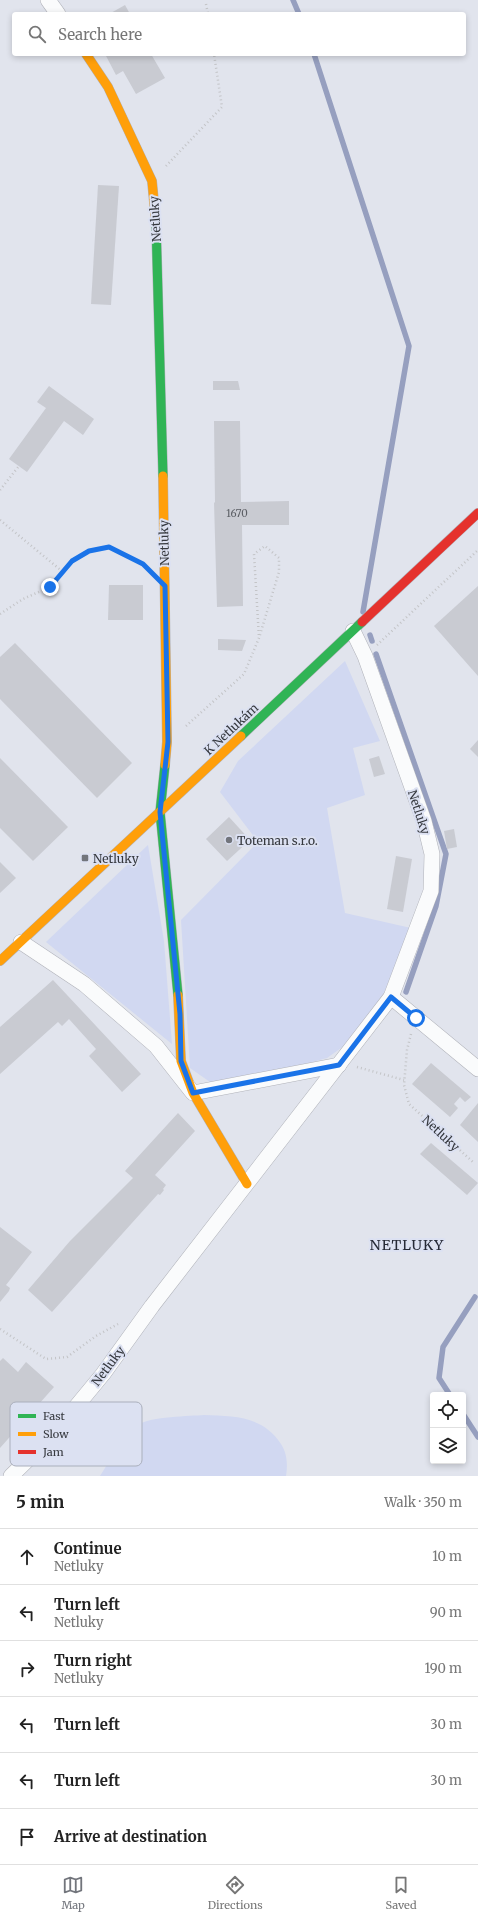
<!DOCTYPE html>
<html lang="en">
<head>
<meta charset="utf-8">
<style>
  body { margin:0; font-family:Merriweather,serif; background:#f2f2f2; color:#222 }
  .controls { position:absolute; right:12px; bottom:12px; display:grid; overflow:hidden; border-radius:4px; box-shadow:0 2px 6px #0003 }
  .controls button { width:36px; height:36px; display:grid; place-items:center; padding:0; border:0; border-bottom:1px solid #e0e0e0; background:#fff; color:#222; font:20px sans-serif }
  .stop { position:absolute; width:12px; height:12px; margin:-9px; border:3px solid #1a73e8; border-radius:50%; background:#fff }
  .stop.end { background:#1a73e8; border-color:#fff; box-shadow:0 1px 4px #0008 }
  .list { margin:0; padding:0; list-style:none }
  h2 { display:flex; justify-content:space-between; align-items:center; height:52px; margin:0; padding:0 16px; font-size:17px }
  h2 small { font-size:13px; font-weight:400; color:#767676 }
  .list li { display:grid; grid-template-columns:26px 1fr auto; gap:12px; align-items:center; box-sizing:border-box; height:56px; padding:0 16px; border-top:1px solid #e0e0e0 }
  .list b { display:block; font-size:15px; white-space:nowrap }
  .list p { margin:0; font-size:13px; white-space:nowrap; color:#767676 }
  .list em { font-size:13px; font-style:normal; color:#767676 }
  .icon { flex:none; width:22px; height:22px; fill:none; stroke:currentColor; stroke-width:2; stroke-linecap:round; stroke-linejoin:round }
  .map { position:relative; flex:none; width:478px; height:1476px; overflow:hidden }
  .search { position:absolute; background:#fff; box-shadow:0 2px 6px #0003; left:12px; right:12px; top:12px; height:44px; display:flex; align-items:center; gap:10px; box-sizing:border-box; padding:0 14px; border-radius:4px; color:#767676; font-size:15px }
  .sheet { height:388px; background:#fff }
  nav { display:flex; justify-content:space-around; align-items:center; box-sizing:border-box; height:56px; border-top:1px solid #e0e0e0; background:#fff; font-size:11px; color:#767676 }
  nav a { display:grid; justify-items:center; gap:2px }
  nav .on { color:#72757c }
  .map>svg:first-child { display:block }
  .green { fill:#d1d8f1 }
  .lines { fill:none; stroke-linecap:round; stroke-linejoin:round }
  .stream { stroke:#969fbf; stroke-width:5.5 }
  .building { fill:#c9cbd2 }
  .street-casing { stroke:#b0b2b9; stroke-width:16 }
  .fast-casing { stroke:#b0b2b9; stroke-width:10 }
  .slow-casing { stroke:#b0b2b9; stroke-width:10 }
  .jam-casing { stroke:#b0b2b9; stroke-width:10 }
  .path { stroke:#c3c4c7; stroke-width:2.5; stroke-dasharray:1 3; stroke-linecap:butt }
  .street { stroke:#fafbfc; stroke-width:15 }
  .fast { stroke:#30b455; stroke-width:9 }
  .slow { stroke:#ff9f0a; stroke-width:9 }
  .jam { stroke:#e5322d; stroke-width:9 }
  .route { stroke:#1a73e8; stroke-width:5 }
  .poi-dot { fill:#72757c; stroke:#dce1f2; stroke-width:1.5 }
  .labels { text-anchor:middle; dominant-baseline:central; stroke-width:4; stroke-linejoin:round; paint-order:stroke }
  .number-label { font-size:10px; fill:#5b5e64 }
  .street-label { font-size:12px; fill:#36393f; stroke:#dce1f2 }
  .poi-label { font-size:12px; fill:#36393f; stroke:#dce1f2; text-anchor:start }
  .quarter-label { font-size:14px; letter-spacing:1px; fill:#262a36; stroke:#dce1f2 }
  .key { fill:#dce1f2; stroke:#aaafbc; stroke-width:1 }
  .key-label { font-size:11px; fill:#36393f }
</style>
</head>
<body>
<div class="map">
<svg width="478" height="1476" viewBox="0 0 478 1476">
  <rect width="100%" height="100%" fill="#e1e4ed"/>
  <g class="green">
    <polygon points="345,661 380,741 353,748 365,795 327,808 345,913 411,928 381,1000 344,1046 327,1058 265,1075 210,1082 190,1068 181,920 258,842 220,792 238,761"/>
    <polygon points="148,845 164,941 172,1044 46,942"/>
    <path d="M204,1415C234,1416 263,1416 281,1444C287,1453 288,1465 286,1476H100C111,1459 122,1437 140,1424C149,1417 191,1416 204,1415Z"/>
  </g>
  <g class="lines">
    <g class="stream">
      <polyline points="293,0 299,14"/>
      <polyline points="314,54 409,346 363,612"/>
      <polyline points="370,635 372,641"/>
      <polyline points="376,654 446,854 436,906 406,992"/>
      <polyline points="450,1395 439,1378 443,1347 475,1297"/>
      <polyline points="463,1414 478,1437"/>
    </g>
  </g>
  <g class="building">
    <polygon points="125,5 130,14 109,14"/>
    <polygon points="105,54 151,54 165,78 136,94 123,71 116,75"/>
    <polygon points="98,185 119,186 111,305 91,304"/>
    <polygon points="213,381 238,381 240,390 213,390"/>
    <polygon points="49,386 94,419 83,435 64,421 27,472 9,459 46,408 37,402"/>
    <polygon points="214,421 240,421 241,502 289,501 289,525 242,525 243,606 217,607 214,502 215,503"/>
    <polygon points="109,585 143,585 143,620 108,620"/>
    <polygon points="478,586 478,676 434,626"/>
    <polygon points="218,639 246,640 242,651 218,650"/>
    <polygon points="15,643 132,763 97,798 0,699 0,657"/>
    <polygon points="478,740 478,757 470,749"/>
    <polygon points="379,756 385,774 374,777 369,759"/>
    <polygon points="0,758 68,827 33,861 0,828"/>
    <polygon points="229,817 250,840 227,861 206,839"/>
    <polygon points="454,829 457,847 447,849 444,831"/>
    <polygon points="396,856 412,859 403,912 387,909"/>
    <polygon points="0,862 16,878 0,893"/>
    <polygon points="53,980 141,1074 122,1092 89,1056 96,1049 69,1019 62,1026 58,1022 0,1074 0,1027"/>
    <polygon points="431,1063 471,1097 465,1102 460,1097 454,1104 458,1108 450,1117 412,1084"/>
    <polygon points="478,1103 478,1142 460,1125"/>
    <polygon points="178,1113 195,1131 155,1175 166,1185 163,1189 164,1190 160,1195 158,1194 52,1312 28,1290 70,1241 133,1178 125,1171"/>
    <polygon points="431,1143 478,1183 467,1195 420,1154"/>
    <polygon points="0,1227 32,1252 6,1285 10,1288 9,1291 0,1302"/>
    <polygon points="3,1358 18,1372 26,1362 54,1387 0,1448 0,1361"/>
  </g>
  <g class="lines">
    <g class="street-casing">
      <g id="street">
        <polyline points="48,0 58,14"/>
        <polyline points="21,942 84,984 156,1046 193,1093 339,1065"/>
        <polyline points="391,997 478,1069"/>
        <polyline points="11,1476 51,1437 103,1374 152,1306 391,997 431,891 432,854 424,821 365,656 353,631"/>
      </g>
    </g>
    <g class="fast-casing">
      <g id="fast">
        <polyline points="156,223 163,476"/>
        <polyline points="241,736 362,622"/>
        <polyline points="165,765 160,812 178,995"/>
      </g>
    </g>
    <g class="slow-casing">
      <g id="slow">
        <polyline points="86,54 108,87 152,181 156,223"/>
        <polyline points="163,476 167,742 165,765"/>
        <polyline points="0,961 241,736"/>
        <polyline points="178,995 181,1061 193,1093 247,1184"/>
      </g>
    </g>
    <g class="jam-casing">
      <polyline id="jam" points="362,622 478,513"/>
    </g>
    <g class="path">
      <polyline points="206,4 208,14"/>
      <polyline points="166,166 222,107 214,54"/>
      <polyline points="0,490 19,466"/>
      <polyline points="0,520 63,572"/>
      <polyline points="0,614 23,599 50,587 72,561 89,551 109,547 145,566"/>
      <polyline points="377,645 478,550"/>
      <polyline points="186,726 244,674 259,638 279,572 279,558 265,546 254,554 259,638"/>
      <polyline points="411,1034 407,1050 404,1085 409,1104 473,1162"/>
      <polyline points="357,1067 404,1080"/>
      <polyline points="0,1329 46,1359 67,1357 96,1336 118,1324"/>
    </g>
    <use href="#street" class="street"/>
    <use href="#fast" class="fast"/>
    <use href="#slow" class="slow"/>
    <use href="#jam" class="jam"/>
  </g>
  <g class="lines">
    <polyline class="route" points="50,587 72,561 89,551 109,547 143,564 165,586 168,742 160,812 180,1014 181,1061 193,1093 339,1065 391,997 416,1018"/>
  </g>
  <g class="poi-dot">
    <circle cx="229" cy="840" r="4"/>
    <rect x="81" y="854" width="8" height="8" rx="2"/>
  </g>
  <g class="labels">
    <g class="number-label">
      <text x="237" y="513">1670</text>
    </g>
    <g class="street-label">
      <text transform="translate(155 219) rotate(-94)">Netluky</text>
      <text transform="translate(164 543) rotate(-91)">Netluky</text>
      <text transform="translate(231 729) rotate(-43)">K Netlukám</text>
      <text transform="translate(419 812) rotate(72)">Netluky</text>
      <text transform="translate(441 1133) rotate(43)">Netluky</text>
      <text transform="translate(108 1366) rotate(-53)">Netluky</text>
    </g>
    <g class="poi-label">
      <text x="237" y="840">Toteman s.r.o.</text>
      <text x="93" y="858">Netluky</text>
    </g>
    <g class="quarter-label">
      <text x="407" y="1245">NETLUKY</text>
    </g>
  </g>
  <rect x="10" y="1402" width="132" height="64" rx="6" class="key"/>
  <rect x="18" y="1414" width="18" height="4" fill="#30b455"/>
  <rect x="18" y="1432" width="18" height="4" fill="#ff9f0a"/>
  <rect x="18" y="1450" width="18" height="4" fill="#e5322d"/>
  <g class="key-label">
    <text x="43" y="1420">Fast</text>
    <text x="43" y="1438">Slow</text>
    <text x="43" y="1456">Jam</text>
  </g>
</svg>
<div class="controls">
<button><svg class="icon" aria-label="locate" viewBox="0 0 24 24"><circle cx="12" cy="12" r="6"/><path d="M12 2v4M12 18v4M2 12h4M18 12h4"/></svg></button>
<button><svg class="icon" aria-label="layers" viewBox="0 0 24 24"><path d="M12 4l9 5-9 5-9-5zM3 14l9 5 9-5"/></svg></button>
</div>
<div class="stop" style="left:416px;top:1018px"></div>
<div class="stop end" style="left:50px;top:587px"></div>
<div class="search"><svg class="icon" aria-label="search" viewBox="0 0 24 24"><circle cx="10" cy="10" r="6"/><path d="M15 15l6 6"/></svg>Search here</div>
</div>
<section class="sheet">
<h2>5 min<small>Walk · 350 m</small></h2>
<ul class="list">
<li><svg class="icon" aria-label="ahead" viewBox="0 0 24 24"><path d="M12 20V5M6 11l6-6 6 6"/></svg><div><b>Continue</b><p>Netluky</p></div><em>10 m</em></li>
<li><svg class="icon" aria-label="left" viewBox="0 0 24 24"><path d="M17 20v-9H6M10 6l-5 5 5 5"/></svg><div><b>Turn left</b><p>Netluky</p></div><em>90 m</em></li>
<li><svg class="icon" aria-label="right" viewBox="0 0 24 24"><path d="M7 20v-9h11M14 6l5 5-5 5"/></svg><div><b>Turn right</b><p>Netluky</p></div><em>190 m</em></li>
<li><svg class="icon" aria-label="left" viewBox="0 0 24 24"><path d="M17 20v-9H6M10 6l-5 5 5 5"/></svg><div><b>Turn left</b></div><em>30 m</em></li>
<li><svg class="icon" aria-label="left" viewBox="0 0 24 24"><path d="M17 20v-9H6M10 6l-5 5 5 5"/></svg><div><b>Turn left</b></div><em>30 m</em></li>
<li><svg class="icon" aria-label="arrive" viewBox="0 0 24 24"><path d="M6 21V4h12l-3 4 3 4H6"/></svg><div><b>Arrive at destination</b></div></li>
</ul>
</section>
<nav>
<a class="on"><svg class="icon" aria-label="map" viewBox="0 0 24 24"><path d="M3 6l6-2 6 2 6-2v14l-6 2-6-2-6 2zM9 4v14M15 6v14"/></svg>Map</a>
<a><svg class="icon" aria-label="directions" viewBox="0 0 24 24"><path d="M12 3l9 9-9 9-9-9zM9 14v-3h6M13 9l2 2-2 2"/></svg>Directions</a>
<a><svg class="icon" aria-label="saved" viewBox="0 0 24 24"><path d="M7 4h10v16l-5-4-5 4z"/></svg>Saved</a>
</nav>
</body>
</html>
